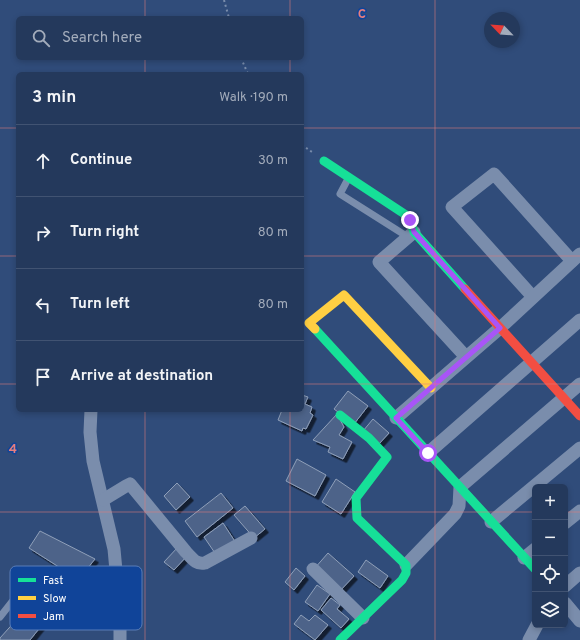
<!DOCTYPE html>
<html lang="en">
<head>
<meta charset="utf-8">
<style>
  body { margin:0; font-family:Overpass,sans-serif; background:#2c4062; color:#f1f3f6 }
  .controls { position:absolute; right:12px; bottom:12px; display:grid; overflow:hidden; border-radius:6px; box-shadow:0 2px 6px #0003 }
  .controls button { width:36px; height:36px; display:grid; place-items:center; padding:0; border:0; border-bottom:1px solid #415372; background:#24395c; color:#f1f3f6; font:20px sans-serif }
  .compass { position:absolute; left:484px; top:12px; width:36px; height:36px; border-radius:50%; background:#24395c; box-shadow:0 2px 6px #0003; rotate:295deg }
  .stop { position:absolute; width:12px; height:12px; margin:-9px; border:3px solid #a855f7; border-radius:50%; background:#fff }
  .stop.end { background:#a855f7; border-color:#fff; box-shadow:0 1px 4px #0008 }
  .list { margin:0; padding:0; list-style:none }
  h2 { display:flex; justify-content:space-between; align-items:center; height:52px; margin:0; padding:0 16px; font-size:17px }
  h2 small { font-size:13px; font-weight:400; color:#a3acbb }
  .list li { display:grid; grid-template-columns:26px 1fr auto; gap:12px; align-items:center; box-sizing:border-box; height:72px; padding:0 16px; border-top:1px solid #415372 }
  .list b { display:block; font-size:15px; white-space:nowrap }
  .list em { font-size:13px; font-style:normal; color:#a3acbb }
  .icon { flex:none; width:22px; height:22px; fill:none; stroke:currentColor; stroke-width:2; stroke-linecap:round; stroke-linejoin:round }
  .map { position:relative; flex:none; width:580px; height:640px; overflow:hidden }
  .search { position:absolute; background:#24395c; box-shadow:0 2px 6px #0003; left:16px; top:16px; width:288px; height:44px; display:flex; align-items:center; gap:10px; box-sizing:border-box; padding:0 14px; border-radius:6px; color:#a3acbb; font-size:15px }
  .panel { position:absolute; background:#24395c; box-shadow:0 2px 6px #0003; left:16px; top:72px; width:288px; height:340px; border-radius:6px }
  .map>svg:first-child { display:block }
  .building { fill:#4d6489; stroke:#8f9fb9; filter:url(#shadow) }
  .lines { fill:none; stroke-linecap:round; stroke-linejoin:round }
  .path { stroke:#7a8dac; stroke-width:2; stroke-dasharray:2 3; stroke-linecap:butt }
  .lane { stroke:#7a8dac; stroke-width:7 }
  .street { stroke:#7a8dac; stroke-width:13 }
  .fast { stroke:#16e098; stroke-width:9 }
  .slow { stroke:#ffcf43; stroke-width:9 }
  .jam { stroke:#f24e42; stroke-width:9 }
  .route { stroke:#a855f7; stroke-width:5 }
  .grid { fill:none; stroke:#e67e7e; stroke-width:1; stroke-opacity:0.55 }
  .key { fill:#104499; stroke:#587cb8; stroke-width:1 }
  .key-label { font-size:11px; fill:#fff }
  .grid-label { font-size:13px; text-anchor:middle; font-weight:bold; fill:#e67e7e; stroke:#104499; stroke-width:3; stroke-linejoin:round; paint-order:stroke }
</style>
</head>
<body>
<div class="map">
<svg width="580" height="640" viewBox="0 0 580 640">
  <defs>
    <filter id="shadow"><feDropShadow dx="3.5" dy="3.5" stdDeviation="0" flood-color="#0009"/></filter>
  </defs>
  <rect width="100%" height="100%" fill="#304c7a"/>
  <g class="building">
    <polygon points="348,391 368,406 354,424 334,409"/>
    <polygon points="302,395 308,397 305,404 312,407 310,413 313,415 306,429 303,428 302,431 278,420 282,410 302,410"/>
    <polygon points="337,414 344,427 339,435 352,442 343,459 328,452 330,447 313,440"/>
    <polygon points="373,419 389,433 379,444 363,431"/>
    <polygon points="297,459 326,475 315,496 286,481"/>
    <polygon points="336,479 355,492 341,514 322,502"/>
    <polygon points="177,483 190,497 176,510 164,496"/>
    <polygon points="221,493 233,508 197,537 185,521"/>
    <polygon points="245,506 265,529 254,538 234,515"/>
    <polygon points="223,523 236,543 217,556 204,537"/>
    <polygon points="40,531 95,559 30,640 0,640 0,638 62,569 29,548"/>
    <polygon points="178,547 187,556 174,570 164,562"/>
    <polygon points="328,553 354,576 339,592 314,569"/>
    <polygon points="366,560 388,576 380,588 358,572"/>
    <polygon points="296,568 305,576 294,590 285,582"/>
    <polygon points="317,585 330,594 318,611 305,602"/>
    <polygon points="331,598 340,605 337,609 349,619 341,628 321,610"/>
    <polygon points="301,615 309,621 315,615 328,625 315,640 294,624"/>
  </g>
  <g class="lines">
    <g class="path">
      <polyline points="224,0 229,18"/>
      <polyline points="241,58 248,74"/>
      <polyline points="302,145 312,152"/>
    </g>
    <g class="lane">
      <polyline points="349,177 340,194 408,237"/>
      <polyline points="0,617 37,570"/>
    </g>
    <g class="street">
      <polyline points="414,232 379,262 466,357"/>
      <polyline points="533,297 452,207 494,174 572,261"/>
      <polyline points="91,410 90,432 93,461 114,549 120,614 120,640"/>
      <polyline points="396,418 500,328 580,254"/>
      <polyline points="428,453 580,320"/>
      <path d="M103,500L126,486L130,484L186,552C192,558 196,565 205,563L251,538"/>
      <polyline points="491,522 580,448"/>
      <polyline points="565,523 580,511"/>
      <polyline points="524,558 535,549"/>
      <polyline points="406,565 455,514 459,506 460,487 580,384"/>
      <polyline points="313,569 363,618"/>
      <polyline points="565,586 580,573"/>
      <polyline points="565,603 580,621"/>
      <polyline points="529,640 537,625"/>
    </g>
    <g class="fast">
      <polyline points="324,161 406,215 410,220 414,232 465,289"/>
      <polyline points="315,329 535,569"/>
      <polyline points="340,415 369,438 387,457 356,498 357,518 406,565 406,573 402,580 340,640"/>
    </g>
    <polyline class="slow" points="315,329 309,323 344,295 431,388"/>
    <polyline class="jam" points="465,289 580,416"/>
  </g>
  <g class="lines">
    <polyline class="route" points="410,220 414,232 500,328 396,418 428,453"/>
  </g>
  <path class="grid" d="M145,0V18M290,0V18M435,0V640M145,58V74M290,58V74M0,128H18M302,128H580M0,256H18M302,256H580M0,384H18M302,384H580M145,410V640M290,410V640M0,512H535M565,512H580"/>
  <rect x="10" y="566" width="132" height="64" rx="6" class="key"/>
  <rect x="18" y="578" width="18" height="4" fill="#16e098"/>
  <rect x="18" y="596" width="18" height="4" fill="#ffcf43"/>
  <rect x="18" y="614" width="18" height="4" fill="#f24e42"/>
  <g class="key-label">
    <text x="43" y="584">Fast</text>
    <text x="43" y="602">Slow</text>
    <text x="43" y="620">Jam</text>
  </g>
  <g class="grid-label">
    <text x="362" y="18">C</text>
    <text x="13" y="453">4</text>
  </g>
</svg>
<div class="controls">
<button>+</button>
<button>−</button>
<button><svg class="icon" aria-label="locate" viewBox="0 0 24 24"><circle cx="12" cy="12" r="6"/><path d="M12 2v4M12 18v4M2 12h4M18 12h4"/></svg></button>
<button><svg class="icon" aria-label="layers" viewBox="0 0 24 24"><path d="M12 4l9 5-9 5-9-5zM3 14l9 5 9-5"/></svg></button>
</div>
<svg class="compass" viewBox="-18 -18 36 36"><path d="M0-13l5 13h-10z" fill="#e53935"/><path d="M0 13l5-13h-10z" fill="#a3acbb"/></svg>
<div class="stop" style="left:428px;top:453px"></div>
<div class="stop end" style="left:410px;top:220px"></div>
<div class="search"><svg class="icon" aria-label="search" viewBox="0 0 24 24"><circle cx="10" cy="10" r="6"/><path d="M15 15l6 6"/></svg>Search here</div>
<section class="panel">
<h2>3 min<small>Walk · 190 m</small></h2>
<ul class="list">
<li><svg class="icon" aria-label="ahead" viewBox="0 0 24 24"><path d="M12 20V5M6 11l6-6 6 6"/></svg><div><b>Continue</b></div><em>30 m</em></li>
<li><svg class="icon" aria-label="right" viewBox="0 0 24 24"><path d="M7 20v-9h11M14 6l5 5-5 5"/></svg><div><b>Turn right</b></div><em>80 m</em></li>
<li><svg class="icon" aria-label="left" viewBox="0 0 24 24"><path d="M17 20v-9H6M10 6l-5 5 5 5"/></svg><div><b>Turn left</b></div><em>80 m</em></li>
<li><svg class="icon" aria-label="arrive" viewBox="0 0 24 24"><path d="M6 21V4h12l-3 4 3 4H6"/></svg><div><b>Arrive at destination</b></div></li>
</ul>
</section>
</div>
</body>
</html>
